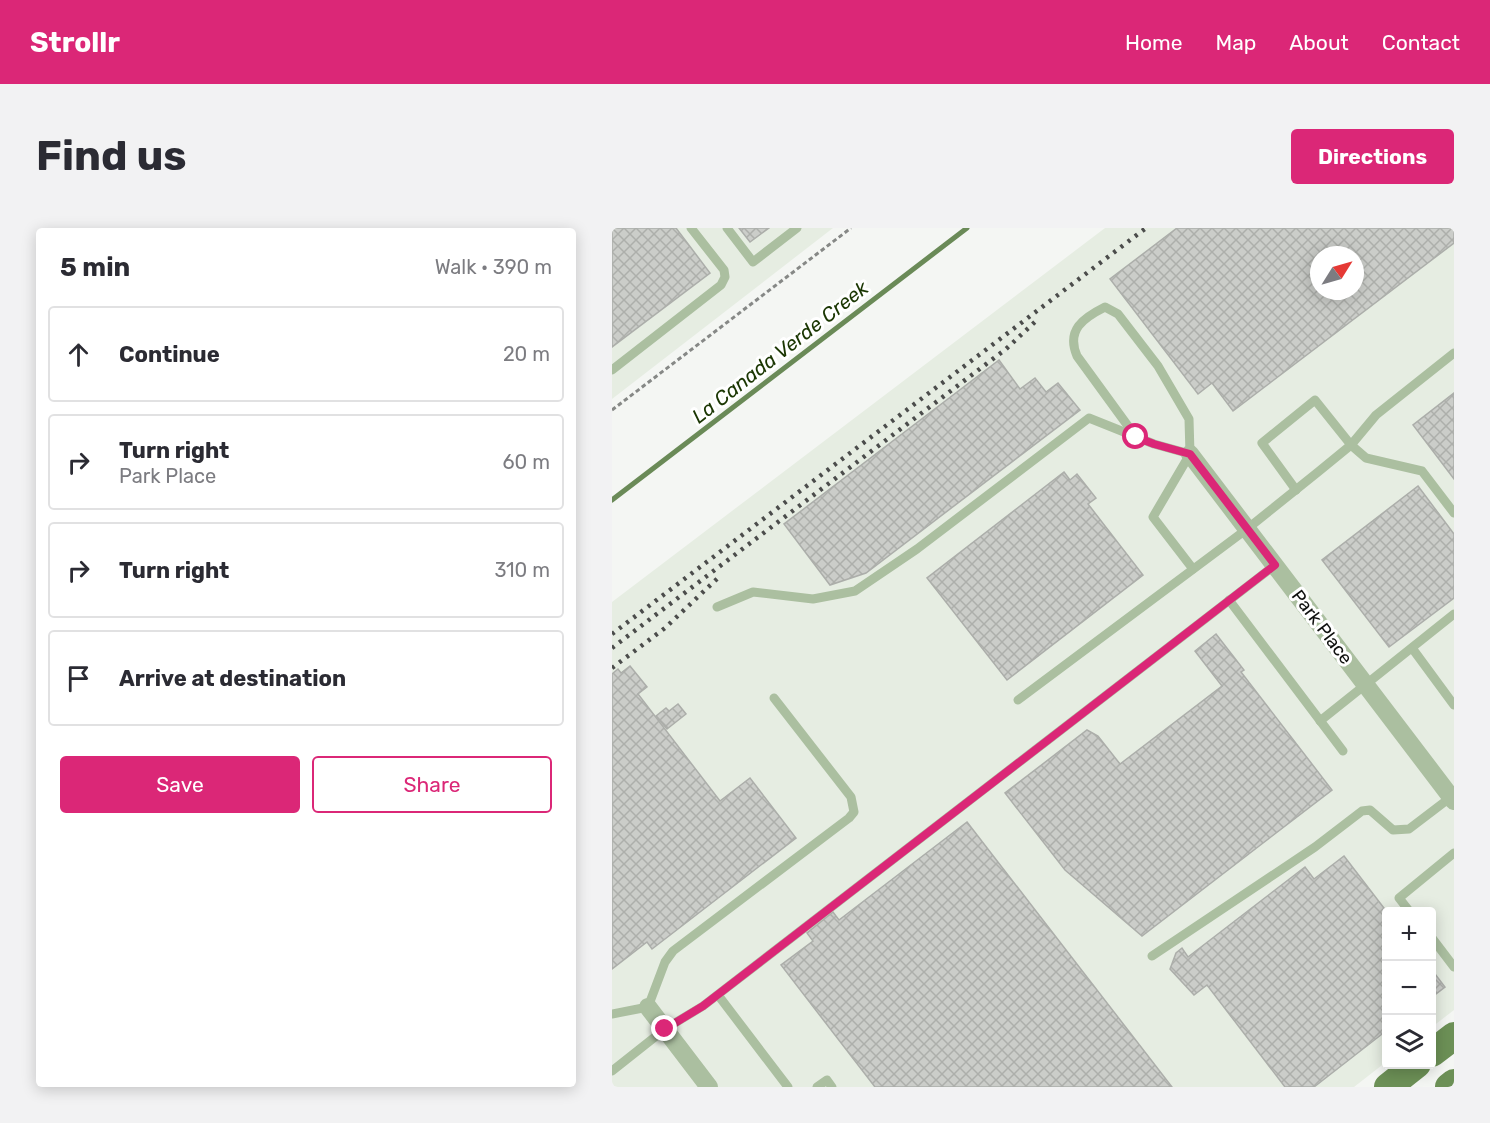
<!DOCTYPE html>
<html lang="en">
<head>
<meta charset="utf-8">
<style>
  body { margin:0; font-family:Rubik,sans-serif; background:#f2f2f3; color:#2b2b33 }
  .controls { position:absolute; right:18px; bottom:18px; display:grid; overflow:hidden; border-radius:6px; box-shadow:0 3px 15px #0003 }
  .controls button { width:54px; height:54px; display:grid; place-items:center; padding:0; border:0; border-bottom:2px solid #e1e1e2; background:#fff; color:#2b2b33; font:30px sans-serif }
  .compass { position:absolute; left:698px; top:18px; width:54px; height:54px; border-radius:50%; background:#fff; box-shadow:0 3px 15px #0003; rotate:53deg }
  .stop { position:absolute; width:18px; height:18px; margin:-14px; border:4px solid #db2777; border-radius:50%; background:#fff }
  .stop.end { background:#db2777; border-color:#fff; box-shadow:0 2px 6px #0008 }
  .list { margin:0; padding:0; list-style:none }
  h2 { display:flex; justify-content:space-between; align-items:center; height:78px; margin:0; padding:0 24px; font-size:26px }
  h2 small { font-size:20px; font-weight:400; color:#7c7c81 }
  .list li { display:grid; grid-template-columns:39px 1fr auto; gap:18px; align-items:center; box-sizing:border-box; height:96px; margin:0 12px 12px; padding:0 12px; border:2px solid #e1e1e2; border-radius:6px }
  .list b { display:block; font-size:22px; white-space:nowrap }
  .list p { margin:0; font-size:20px; white-space:nowrap; color:#7c7c81 }
  .list em { font-size:20px; font-style:normal; color:#7c7c81 }
  .actions { display:flex; gap:12px; padding:18px 24px }
  .actions a { flex:1; padding:14px 0; border:2px solid #db2777; border-radius:6px; text-align:center; font-size:21px; color:#db2777 }
  .actions .main { background:#db2777; color:#fff }
  .icon { flex:none; width:33px; height:33px; fill:none; stroke:currentColor; stroke-width:2; stroke-linecap:round; stroke-linejoin:round }
  .map { position:relative; flex:none; width:842px; height:859px; overflow:hidden; border-radius:6px }
  header { display:flex; align-items:center; gap:36px; box-sizing:border-box; height:84px; padding:0 30px; background:#db2777; color:#fff }
  header strong { font-size:28px }
  nav { display:flex; gap:33px; margin-inline-start:auto; font-size:21px }
  .intro { display:flex; align-items:center; justify-content:space-between; box-sizing:border-box; height:144px; padding:0 36px }
  h1 { margin:0; font-size:42px }
  .button { padding:15px 27px; border-radius:6px; background:#db2777; color:#fff; font-size:21px; font-weight:700 }
  main { display:flex; gap:36px; padding:0 36px }
  aside { flex:1; background:#fff; border-radius:6px; box-shadow:0 3px 15px #0003 }
  .map>svg:first-child { display:block }
  .built { fill:#e6ede2; fill-rule:evenodd }
  .lines { fill:none; stroke-linecap:round; stroke-linejoin:round }
  .stream { stroke:#6a8a57; stroke-width:5 }
  .building { fill:url(#building-cross-hatch); stroke:#acaeaa; stroke-width:1.5; fill-rule:evenodd }
  .path { stroke:#868886; stroke-width:3; stroke-dasharray:4.5 3; stroke-linecap:butt }
  .service { stroke:#abbfa0; stroke-width:9 }
  .minor { stroke:#abbfa0; stroke-width:18 }
  .primary { stroke:#6c9056; stroke-width:28 }
  .rail { stroke:#4b4c4b; stroke-width:4.5; stroke-dasharray:3 6; stroke-linecap:butt }
  .route { stroke:#db2777; stroke-width:8 }
  .labels { text-anchor:middle; dominant-baseline:central; stroke-width:6; stroke-linejoin:round; paint-order:stroke }
  .street-label { font-size:18px; fill:#0f100f; stroke:#fff }
  .water-label { font-size:20px; font-style:italic; fill:#1a3602; stroke:#fff }
</style>
</head>
<body>
<header>
<strong>Strollr</strong>
<nav><a>Home</a><a>Map</a><a>About</a><a>Contact</a></nav>
</header>
<div class="intro"><h1>Find us</h1><a class="button">Directions</a></div>
<main>
<aside>
<h2>5 min<small>Walk · 390 m</small></h2>
<ul class="list">
<li><svg class="icon" aria-label="ahead" viewBox="0 0 24 24"><path d="M12 20V5M6 11l6-6 6 6"/></svg><div><b>Continue</b></div><em>20 m</em></li>
<li><svg class="icon" aria-label="right" viewBox="0 0 24 24"><path d="M7 20v-9h11M14 6l5 5-5 5"/></svg><div><b>Turn right</b><p>Park Place</p></div><em>60 m</em></li>
<li><svg class="icon" aria-label="right" viewBox="0 0 24 24"><path d="M7 20v-9h11M14 6l5 5-5 5"/></svg><div><b>Turn right</b></div><em>310 m</em></li>
<li><svg class="icon" aria-label="arrive" viewBox="0 0 24 24"><path d="M6 21V4h12l-3 4 3 4H6"/></svg><div><b>Arrive at destination</b></div></li>
</ul>
<div class="actions"><a class="main">Save</a><a>Share</a></div>
</aside>
<div class="map">
<svg width="842" height="859" viewBox="0 0 842 859">
  <defs>
    <pattern id="building-cross-hatch" width="8" height="8" patternUnits="userSpaceOnUse" patternTransform="scale(1.5)"><rect width="8" height="8" fill="#cbcdc9"/><path d="M0 0l8 8M0 8l8-8" fill="none" stroke="#adafab"/></pattern>
  </defs>
  <rect width="100%" height="100%" fill="#f4f6f3"/>
  <g class="built">
    <polygon points="0,0 221,0 0,171"/>
    <path d="M493,0H842V782L820,799V684H774V834L742,859H0V374ZM707,27H743V63H707Z"/>
  </g>
  <g class="lines">
    <polyline class="stream" points="0,272 355,0"/>
  </g>
  <g class="building">
    <polygon points="0,0 64,0 98,45 0,119"/>
    <polygon points="127,0 157,0 138,14"/>
    <path d="M565,0H842V15L621,183L600,155L586,166L498,51ZM707,27H743V63H707Z"/>
    <polygon points="387,132 408,161 423,150 434,164 446,155 468,182 254,345 218,357 172,296"/>
    <polygon points="842,165 842,251 801,197"/>
    <polygon points="452,244 458,252 465,246 484,270 476,276 531,347 395,452 315,350"/>
    <polygon points="806,258 842,306 842,370 777,419 710,332"/>
    <polygon points="604,406 632,442 629,444 720,562 530,708 453,642 393,565 475,502 486,508 508,536 610,458 583,423"/>
    <polygon points="18,438 35,459 26,466 108,573 138,550 184,610 40,721 35,714 0,741 0,446 6,441 9,445"/>
    <polygon points="66,476 74,486 55,501 44,488 54,480 57,483"/>
    <polygon points="355,594 560,859 263,859 169,737 201,713 195,705 221,684 227,692"/>
    <polygon points="732,628 775,684 774,803 702,859 673,859 595,757 582,767 558,741 564,725 570,720 576,729 693,639 702,651"/>
    <polygon points="820,742 833,759 820,769"/>
  </g>
  <g class="lines">
    <polyline class="path" points="0,182 239,0"/>
    <g class="service">
      <polyline points="115,0 141,34 185,0"/>
      <polyline points="0,142 109,57 113,49 112,42 79,0"/>
      <path d="M524,209L465,128C454,102 471,90 493,79L506,86L546,138L577,191L578,226L541,289L581,341"/>
      <polyline points="684,262 650,215 703,172 739,217 754,230 810,243 842,285"/>
      <polyline points="617,372 731,523"/>
      <polyline points="105,379 141,364 201,371 243,363 305,321 477,190 542,216 578,226"/>
      <polyline points="800,420 842,477"/>
      <polyline points="406,472 635,301 706,244 739,217 764,187 842,125"/>
      <polyline points="708,493 842,386"/>
      <polyline points="798,684 787,670 842,625"/>
      <polyline points="820,710 842,739"/>
      <polyline points="540,728 703,619 750,583 758,582 781,602 797,601 839,569"/>
      <polyline points="106,767 176,859"/>
      <polyline points="0,786 36,779 53,734 61,723 237,590 242,584 239,569 162,470"/>
      <polyline points="0,843 53,801 91,778 663,337"/>
      <polyline points="205,859 215,852 220,859"/>
    </g>
    <g class="minor">
      <polyline points="578,226 842,573"/>
      <polyline points="36,779 97,859"/>
    </g>
    <g class="primary">
      <polyline points="820,825 842,808"/>
      <polyline points="776,859 805,836"/>
      <polyline points="837,859 842,855"/>
    </g>
    <g class="rail">
      <polyline points="0,406 534,0"/>
      <polyline points="0,420 394,121 425,92"/>
      <polyline points="0,440 53,400 108,348"/>
    </g>
  </g>
  <g class="lines">
    <polyline class="route" points="53,801 91,778 663,337 578,226 542,216 524,209"/>
  </g>
  <g class="labels">
    <g class="street-label">
      <text transform="translate(710 399) rotate(53)">Park Place</text>
    </g>
    <g class="water-label">
      <text transform="translate(168 124) rotate(-38)">La Canada Verde Creek</text>
    </g>
  </g>
</svg>
<div class="controls">
<button>+</button>
<button>−</button>
<button><svg class="icon" aria-label="layers" viewBox="0 0 24 24"><path d="M12 4l9 5-9 5-9-5zM3 14l9 5 9-5"/></svg></button>
</div>
<svg class="compass" viewBox="-18 -18 36 36"><path d="M0-13l5 13h-10z" fill="#e53935"/><path d="M0 13l5-13h-10z" fill="#7c7c81"/></svg>
<div class="stop" style="left:524px;top:209px"></div>
<div class="stop end" style="left:53px;top:801px"></div>
</div>
</main>
</body>
</html>
